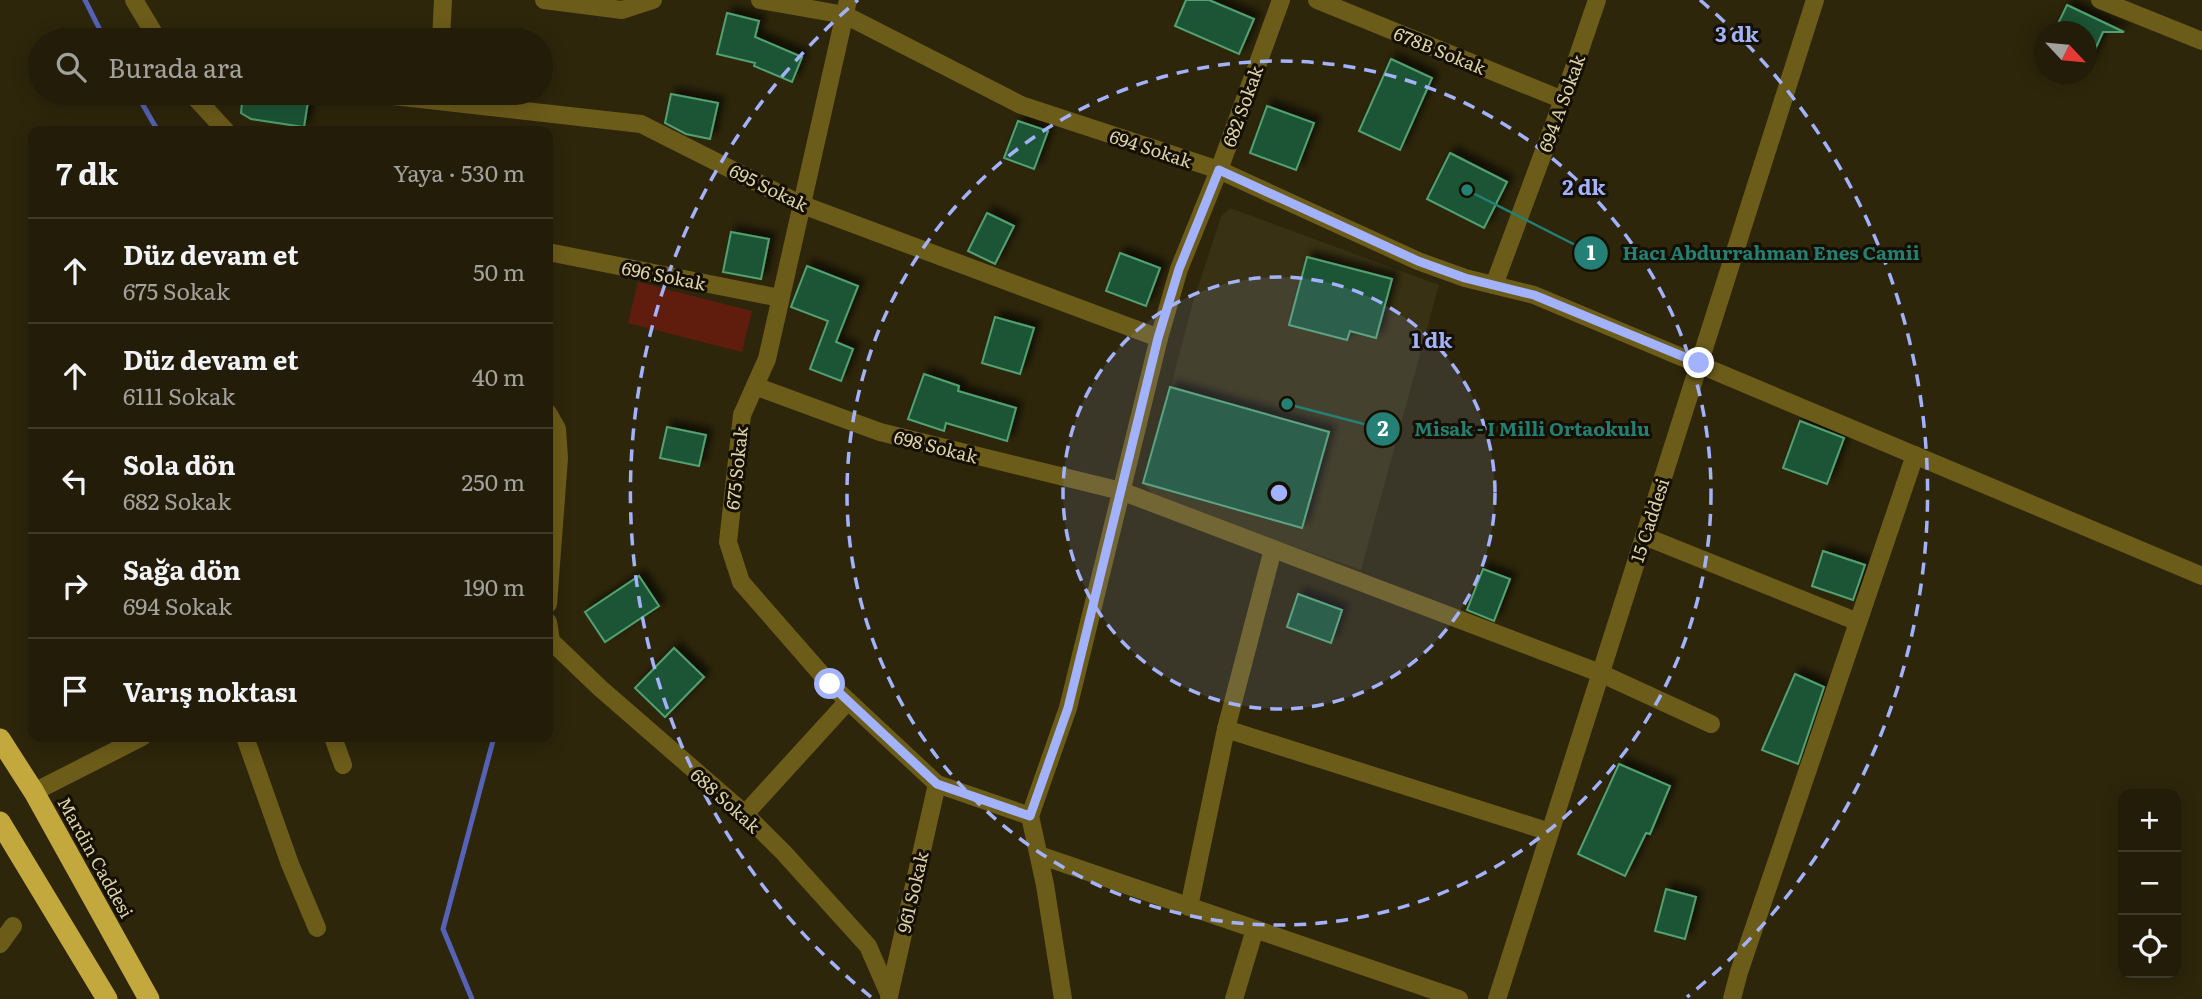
<!DOCTYPE html>
<html lang="tr">
<head>
<meta charset="utf-8">
<style>
  body { margin:0; font-family:Literata,serif; background:#2e2916; color:#f1f3f6 }
  .controls { position:absolute; right:21px; bottom:21px; display:grid; overflow:hidden; border-radius:14px; box-shadow:0 4px 18px #0003 }
  .controls button { width:63px; height:63px; display:grid; place-items:center; padding:0; border:0; border-bottom:2px solid #3f3a29; background:#221c08; color:#f1f3f6; font:35px sans-serif }
  .compass { position:absolute; left:2034px; top:21px; width:63px; height:63px; border-radius:50%; background:#221c08; box-shadow:0 4px 18px #0003; rotate:116deg }
  .stop { position:absolute; width:21px; height:21px; margin:-16px; border:5px solid #a3b2fd; border-radius:50%; background:#fff }
  .stop.end { background:#a3b2fd; border-color:#fff; box-shadow:0 2px 7px #0008 }
  .list { margin:0; padding:0; list-style:none }
  h2 { display:flex; justify-content:space-between; align-items:center; height:91px; margin:0; padding:0 28px; font-size:30px }
  h2 small { font-size:23px; font-weight:400; color:#a2a19c }
  .list li { display:grid; grid-template-columns:46px 1fr auto; gap:21px; align-items:center; box-sizing:border-box; height:105px; padding:0 28px; border-top:2px solid #3f3a29 }
  .list b { display:block; font-size:26px; white-space:nowrap }
  .list p { margin:0; font-size:23px; white-space:nowrap; color:#a2a19c }
  .list em { font-size:23px; font-style:normal; color:#a2a19c }
  .icon { flex:none; width:38px; height:38px; fill:none; stroke:currentColor; stroke-width:2; stroke-linecap:round; stroke-linejoin:round }
  .map { position:relative; flex:none; width:2202px; height:999px; overflow:hidden }
  .search { position:absolute; background:#221c08; box-shadow:0 4px 18px #0003; left:28px; top:28px; width:525px; height:77px; display:flex; align-items:center; gap:18px; box-sizing:border-box; padding:0 24px; border-radius:38px; color:#a2a19c; font-size:26px }
  .panel { position:absolute; background:#221c08; box-shadow:0 4px 18px #0003; left:28px; top:126px; width:525px; height:616px; border-radius:14px }
  .map>svg:first-child { display:block }
  .built { fill:#383113 }
  .green { fill:#601d0d }
  .lines { fill:none; stroke-linecap:round; stroke-linejoin:round }
  .stream { stroke:#5662b6; stroke-width:5 }
  .building { fill:#1d5434; stroke:#52a171; stroke-width:2; filter:url(#shadow) }
  .minor { stroke:#6c5c1a; stroke-width:18 }
  .highway { stroke:#c3a83d; stroke-width:21 }
  .route { stroke:#a3b2fd; stroke-width:9 }
  .ring { fill:none; stroke:#a3b2fd; stroke-width:3.5; stroke-dasharray:12 9 }
  .labels { text-anchor:middle; dominant-baseline:central; stroke-width:6; stroke-linejoin:round; paint-order:stroke }
  .street-label { font-size:18px; fill:#dcd2aa; stroke:#150f00 }
  .centre { fill:#a3b2fd; stroke:#150f00; stroke-width:3.5 }
  .ring-label { font-size:21px; text-anchor:middle; font-weight:bold; fill:#a3b2fd; stroke:#150f00; stroke-width:6; stroke-linejoin:round; paint-order:stroke }
  .leader { fill:none; stroke:#247f74; stroke-width:2.5 }
  .callout-dot { fill:#247f74; stroke:#150f00; stroke-width:2.5 }
  .mark-label { font-size:21px; text-anchor:middle; font-weight:bold; fill:#fff }
  .callout-label { font-size:19px; text-anchor:middle; font-weight:bold; fill:#247f74; stroke:#150f00; stroke-width:6; stroke-linejoin:round; paint-order:stroke }
</style>
</head>
<body>
<div class="map">
<svg width="2202" height="999" viewBox="0 0 2202 999">
  <defs>
    <filter id="shadow"><feDropShadow dx="6" dy="-6" stdDeviation="3.5" flood-color="#0009"/></filter>
  </defs>
  <rect width="100%" height="100%" fill="#2d260b"/>
  <polygon class="built" points="1230,208 1439,285 1361,570 1158,499 1145,486 1193,302 1221,217"/>
  <polygon class="green" points="638,282 752,311 742,352 628,323"/>
  <g class="lines">
    <g class="stream">
      <polyline points="85,0 105,40"/>
      <polyline points="136,93 158,131"/>
      <polyline points="472,999 443,929 494,737"/>
    </g>
  </g>
  <g class="building">
    <polygon points="1186,0 1209,0 1254,19 1239,54 1175,26"/>
    <polygon points="2067,5 2124,32 2103,32 2087,67 2087,32 2054,32"/>
    <polygon points="727,13 759,21 755,37 802,57 792,82 754,66 755,63 717,54"/>
    <polygon points="1391,59 1432,78 1400,150 1359,131"/>
    <polygon points="243,93 309,95 304,127 251,119 241,113"/>
    <polygon points="671,94 718,103 710,139 686,134 665,123"/>
    <polygon points="1267,106 1314,123 1296,170 1250,153"/>
    <polygon points="1018,121 1048,131 1034,169 1004,158"/>
    <polygon points="1450,153 1507,182 1484,228 1427,199"/>
    <polygon points="987,213 1014,226 995,264 968,251"/>
    <polygon points="731,232 769,239 761,279 723,272"/>
    <polygon points="1120,253 1160,268 1146,306 1106,291"/>
    <polygon points="1307,257 1392,279 1376,338 1350,331 1347,340 1289,325"/>
    <polygon points="807,266 858,286 836,342 853,349 841,381 810,369 828,321 791,307"/>
    <polygon points="995,317 1034,328 1020,374 982,363"/>
    <polygon points="924,374 959,386 958,391 1016,408 1007,441 946,423 944,431 908,419"/>
    <polygon points="1170,387 1329,432 1302,528 1143,483"/>
    <polygon points="1800,421 1844,438 1827,484 1783,468"/>
    <polygon points="667,427 706,435 699,466 660,458"/>
    <polygon points="1823,551 1865,565 1853,600 1812,586"/>
    <polygon points="1483,569 1510,579 1494,621 1467,610"/>
    <polygon points="639,576 659,606 605,642 585,612"/>
    <polygon points="1298,594 1342,610 1331,643 1287,627"/>
    <polygon points="674,648 704,677 665,717 635,688"/>
    <polygon points="1795,674 1824,687 1798,764 1762,750"/>
    <polygon points="1619,764 1670,786 1650,834 1646,833 1625,876 1578,854"/>
    <polygon points="1666,889 1696,897 1685,939 1655,931"/>
  </g>
  <g class="lines">
    <g class="minor">
      <polyline points="134,0 158,40"/>
      <polyline points="544,0 622,10 653,0"/>
      <polyline points="760,0 845,15 1021,105 1219,170 1418,261 1465,278 1534,295 2202,576"/>
      <polyline points="848,0 767,359 742,415 728,542 741,582 830,684 937,784 1030,816"/>
      <polyline points="1317,0 1563,100"/>
      <polyline points="2100,0 2202,41"/>
      <polyline points="441,40 443,0"/>
      <polyline points="191,93 226,131"/>
      <polyline points="367,93 641,124 800,204 1159,338"/>
      <polyline points="548,252 780,298"/>
      <polyline points="1494,285 1563,100 1597,0"/>
      <polyline points="755,386 880,432 1121,491 1600,673 1711,724"/>
      <polyline points="548,413 557,429 559,458 548,604"/>
      <polyline points="1644,536 1858,622"/>
      <polyline points="548,622 551,641 600,688 745,814 784,853 868,946 889,994"/>
      <polyline points="1226,729 1550,832"/>
      <polyline points="245,737 290,864 317,928"/>
      <polyline points="333,737 343,765"/>
      <polyline points="34,792 142,737"/>
      <polyline points="745,814 848,701"/>
      <polyline points="1030,816 1068,708 1159,338 1179,269 1219,170 1281,0"/>
      <polyline points="1030,816 1045,885 1063,999"/>
      <polyline points="1039,855 1459,999"/>
      <polyline points="1189,907 1226,729 1273,549"/>
      <polyline points="0,944 13,926"/>
      <polyline points="889,996 937,784"/>
      <polyline points="1234,999 1255,929"/>
      <polyline points="1497,999 1815,0"/>
      <polyline points="1732,999 1739,972 1915,455"/>
    </g>
    <g class="highway">
      <polyline points="0,739 34,792 149,999"/>
      <polyline points="0,822 107,999"/>
    </g>
  </g>
  <g class="lines">
    <polyline class="route" points="830,684 937,784 1030,816 1068,708 1158,338 1179,269 1219,170 1418,261 1465,278 1534,295 1699,363"/>
  </g>
  <circle cx="1279" cy="493" r="216" fill="#a3b2fd" fill-opacity=".12"/>
  <g class="ring">
    <circle cx="1279" cy="493" r="216"/>
    <circle cx="1279" cy="493" r="432"/>
    <path d="M871 997A648 648 0 0 1 858 0M1700 0A648 648 0 0 1 1687 997"/>
  </g>
  <g class="labels">
    <g class="street-label">
      <text transform="translate(1440 50) rotate(22)">678B Sokak</text>
      <text transform="translate(1561 103) rotate(-70)">694 A Sokak</text>
      <text transform="translate(1242 106) rotate(-70)">682 Sokak</text>
      <text transform="translate(1151 148) rotate(18)">694 Sokak</text>
      <text transform="translate(769 187) rotate(26)">695 Sokak</text>
      <text transform="translate(664 275) rotate(11)">696 Sokak</text>
      <text transform="translate(936 446) rotate(14)">698 Sokak</text>
      <text transform="translate(736 468) rotate(-84)">675 Sokak</text>
      <text transform="translate(1649 520) rotate(-72)">15 Caddesi</text>
      <text transform="translate(726 800) rotate(42)">688 Sokak</text>
      <text transform="translate(96 857) rotate(61)">Mardin Caddesi</text>
      <text transform="translate(912 892) rotate(-77)">961 Sokak</text>
    </g>
  </g>
  <circle cx="1279" cy="493" r="10" class="centre"/>
  <g class="ring-label">
    <text x="1737" y="42">3 dk</text>
    <text x="1584" y="195">2 dk</text>
    <text x="1432" y="348">1 dk</text>
  </g>
  <path class="leader" d="M1467 190L1591 253M1287 404L1383 429"/>
  <g class="callout-dot">
    <circle cx="1467" cy="190" r="7"/>
    <circle cx="1287" cy="404" r="7"/>
    <circle cx="1591" cy="253" r="18"/>
    <circle cx="1383" cy="429" r="18"/>
  </g>
  <g class="mark-label">
    <text x="1591" y="260">1</text>
    <text x="1383" y="436">2</text>
  </g>
  <g class="callout-label">
    <text x="1771" y="260">Hacı Abdurrahman Enes Camii</text>
    <text x="1532" y="436">Misak - I Milli Ortaokulu</text>
  </g>
</svg>
<div class="controls">
<button>+</button>
<button>−</button>
<button><svg class="icon" aria-label="locate" viewBox="0 0 24 24"><circle cx="12" cy="12" r="6"/><path d="M12 2v4M12 18v4M2 12h4M18 12h4"/></svg></button>
</div>
<svg class="compass" viewBox="-18 -18 36 36"><path d="M0-13l5 13h-10z" fill="#e53935"/><path d="M0 13l5-13h-10z" fill="#a2a19c"/></svg>
<div class="stop" style="left:830px;top:684px"></div>
<div class="stop end" style="left:1699px;top:363px"></div>
<div class="search"><svg class="icon" aria-label="search" viewBox="0 0 24 24"><circle cx="10" cy="10" r="6"/><path d="M15 15l6 6"/></svg>Burada ara</div>
<section class="panel">
<h2>7 dk<small>Yaya · 530 m</small></h2>
<ul class="list">
<li><svg class="icon" aria-label="ahead" viewBox="0 0 24 24"><path d="M12 20V5M6 11l6-6 6 6"/></svg><div><b>Düz devam et</b><p>675 Sokak</p></div><em>50 m</em></li>
<li><svg class="icon" aria-label="ahead" viewBox="0 0 24 24"><path d="M12 20V5M6 11l6-6 6 6"/></svg><div><b>Düz devam et</b><p>6111 Sokak</p></div><em>40 m</em></li>
<li><svg class="icon" aria-label="left" viewBox="0 0 24 24"><path d="M17 20v-9H6M10 6l-5 5 5 5"/></svg><div><b>Sola dön</b><p>682 Sokak</p></div><em>250 m</em></li>
<li><svg class="icon" aria-label="right" viewBox="0 0 24 24"><path d="M7 20v-9h11M14 6l5 5-5 5"/></svg><div><b>Sağa dön</b><p>694 Sokak</p></div><em>190 m</em></li>
<li><svg class="icon" aria-label="arrive" viewBox="0 0 24 24"><path d="M6 21V4h12l-3 4 3 4H6"/></svg><div><b>Varış noktası</b></div></li>
</ul>
</section>
</div>
</body>
</html>
